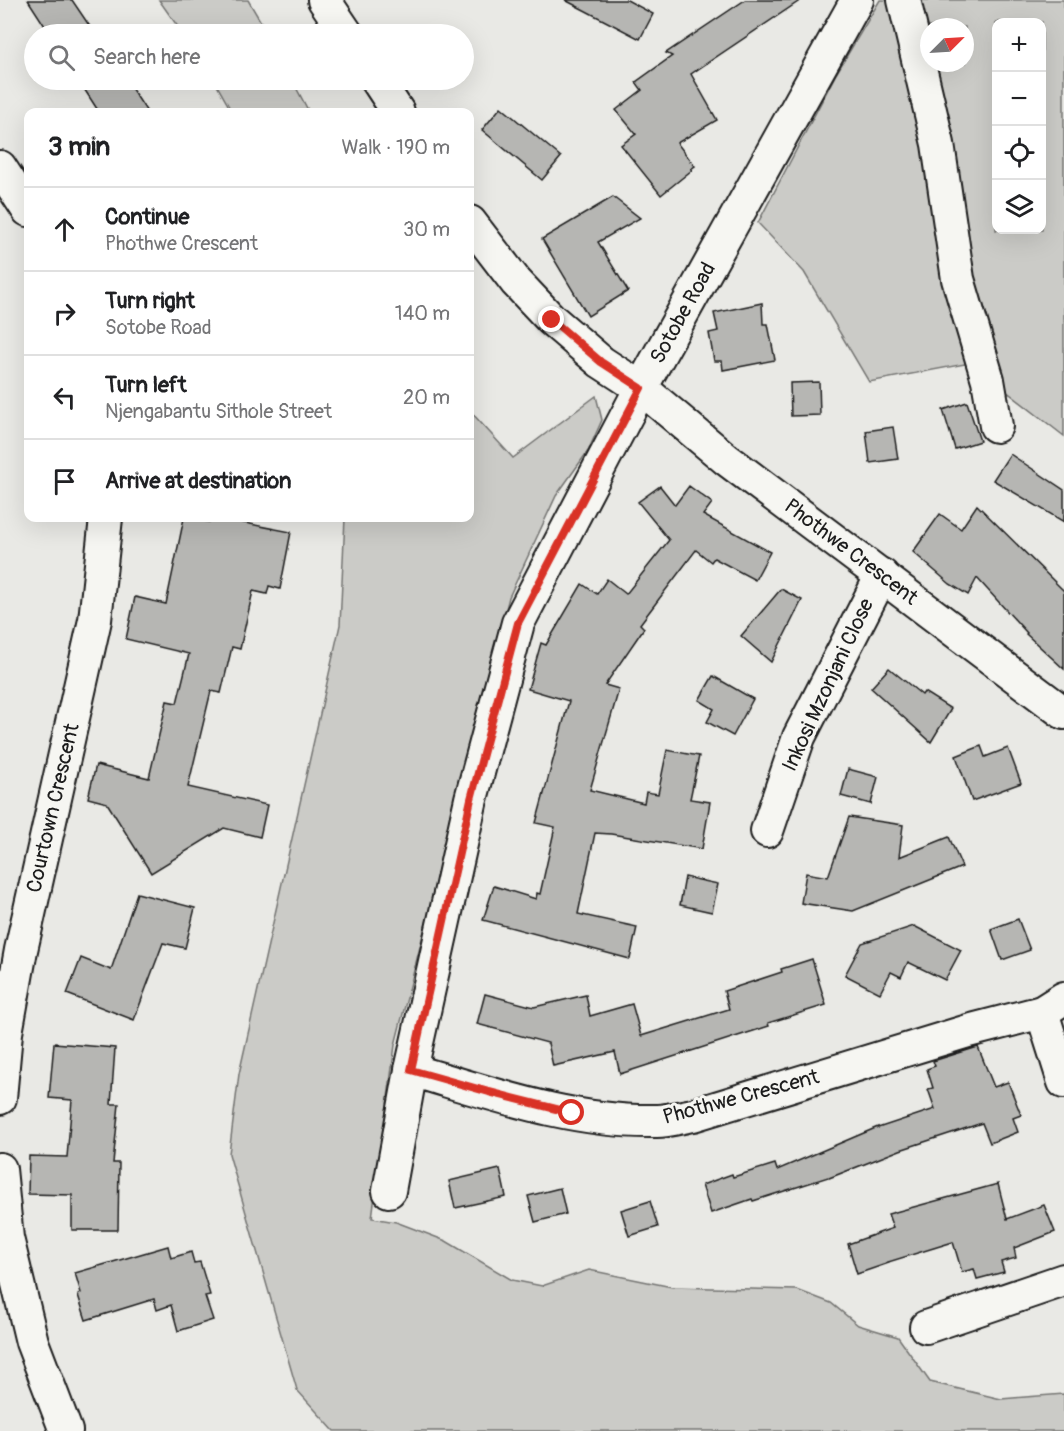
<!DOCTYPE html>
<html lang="en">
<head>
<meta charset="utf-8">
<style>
  body { margin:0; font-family:Pangolin,sans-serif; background:#f6f6f6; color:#202124 }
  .controls { position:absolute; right:18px; top:18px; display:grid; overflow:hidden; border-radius:12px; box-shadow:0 6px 24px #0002 }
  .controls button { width:54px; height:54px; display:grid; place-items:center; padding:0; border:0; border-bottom:2px solid #e0e0e0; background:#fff; color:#202124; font:30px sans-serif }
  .compass { position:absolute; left:920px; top:18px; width:54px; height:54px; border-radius:50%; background:#fff; box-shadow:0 6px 24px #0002; rotate:66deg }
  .stop { position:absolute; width:18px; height:18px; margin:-14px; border:4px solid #d93025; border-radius:50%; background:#fff }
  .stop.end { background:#d93025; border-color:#fff; box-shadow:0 2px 6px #0008 }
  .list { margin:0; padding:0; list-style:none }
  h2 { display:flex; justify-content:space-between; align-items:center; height:78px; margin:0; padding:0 24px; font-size:26px }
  h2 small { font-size:20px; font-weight:400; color:#757577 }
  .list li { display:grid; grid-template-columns:39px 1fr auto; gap:18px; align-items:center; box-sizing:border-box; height:84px; padding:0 24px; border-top:2px solid #e0e0e0 }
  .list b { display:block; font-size:22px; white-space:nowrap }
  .list p { margin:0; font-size:20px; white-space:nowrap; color:#757577 }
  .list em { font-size:20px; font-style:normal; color:#757577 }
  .icon { flex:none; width:33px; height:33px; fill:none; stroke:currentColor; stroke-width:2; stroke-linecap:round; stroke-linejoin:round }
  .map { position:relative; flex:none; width:1064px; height:1431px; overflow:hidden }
  .search { position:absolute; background:#fff; box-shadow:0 6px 24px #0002; left:24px; top:24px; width:450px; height:66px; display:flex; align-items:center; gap:15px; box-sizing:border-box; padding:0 21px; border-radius:33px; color:#757577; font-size:22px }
  .panel { position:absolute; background:#fff; box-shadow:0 6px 24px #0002; left:24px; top:108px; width:450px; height:414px; border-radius:12px }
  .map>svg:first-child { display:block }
  .green { fill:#cbcbc7; stroke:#747472; stroke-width:1.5; fill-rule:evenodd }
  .building { fill:#b6b6b3; stroke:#1c1c1c; stroke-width:1.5 }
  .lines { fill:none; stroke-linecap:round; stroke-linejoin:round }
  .street-casing { stroke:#1c1c1c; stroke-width:36 }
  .street { stroke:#f6f6f2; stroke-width:32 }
  .route { stroke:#d93025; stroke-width:8 }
  .labels { text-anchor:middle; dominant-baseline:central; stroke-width:6; stroke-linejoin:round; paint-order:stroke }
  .street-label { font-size:21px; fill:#1c1c1c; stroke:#f6f6f2 }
</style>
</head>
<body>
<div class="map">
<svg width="1064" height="1431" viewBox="0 0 1064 1431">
  <rect width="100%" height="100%" fill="#e9e9e5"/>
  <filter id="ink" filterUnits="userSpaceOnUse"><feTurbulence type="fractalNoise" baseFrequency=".0167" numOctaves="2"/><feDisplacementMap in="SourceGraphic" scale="12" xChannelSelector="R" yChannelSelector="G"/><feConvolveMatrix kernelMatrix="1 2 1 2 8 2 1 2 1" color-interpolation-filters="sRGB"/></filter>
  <g filter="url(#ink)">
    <g class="green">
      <polygon points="159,0 248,0 268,34 183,34"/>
      <path d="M880,0H1064V436L970,363L869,382L804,272L758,223L836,74ZM996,22H1042V230H996ZM929,27H965V63H929Z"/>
      <polygon points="214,80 292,80 309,112 232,112"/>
      <polygon points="596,396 602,420 588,451 556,496 509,597 395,1045 372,1218 396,1222 446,1241 512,1280 542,1286 589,1270 672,1287 797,1290 831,1303 858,1325 898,1337 930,1382 1001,1399 1064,1394 1064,1431 334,1431 297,1390 229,1154 239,1074 340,625 345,518 470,518 470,411 513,458"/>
    </g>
    <g class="building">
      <polygon points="28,0 72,0 95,34 50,34"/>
      <polygon points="565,0 627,0 653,14 640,39"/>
      <polygon points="745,0 801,0 691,74 717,120 677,143 695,166 691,169 692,170 661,195 621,145 636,134 616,110 642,90 636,82 672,56 666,53"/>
      <polygon points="90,80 126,80 147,112 99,112 81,84"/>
      <polygon points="501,107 561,157 542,180 482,130"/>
      <polygon points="613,197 640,218 598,242 628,291 588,316 542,239"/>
      <polygon points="762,303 763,324 768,324 775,360 723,370 722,361 714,361 709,333 718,331 714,313"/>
      <polygon points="819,382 820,415 791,416 790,383"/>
      <polygon points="967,402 980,441 955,449 943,410"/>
      <polygon points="893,427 898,459 870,463 866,431"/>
      <polygon points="1010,454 1064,490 1064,522 993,480"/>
      <polygon points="660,486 675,505 689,486 712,503 703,515 770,552 755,580 714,558 711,562 696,550 640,624 644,628 605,685 619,689 590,790 644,803 646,792 658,794 667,750 699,756 690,799 710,802 702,849 611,834 595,833 578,914 637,927 630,959 483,920 494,886 536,899 537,893 540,894 555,827 536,823 569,701 528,689 541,643 546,645 582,584 597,594 607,579 626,594 669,540 638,502"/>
      <polygon points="977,505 1064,591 1064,669 1026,634 1027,633 977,578 968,595 950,584 913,552 940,514 961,529"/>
      <polygon points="184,518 209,522 210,518 219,518 291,532 280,589 269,586 267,594 253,591 240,649 232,647 221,693 211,691 188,787 267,805 260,837 224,828 151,873 107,803 88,798 96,765 149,778 167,701 177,703 189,654 126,639 135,597 166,604"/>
      <polygon points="781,589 802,600 771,662 741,636"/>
      <polygon points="889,668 922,695 924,692 951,709 931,742 871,688"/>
      <polygon points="713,676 753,699 733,736 707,722 714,709 699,700"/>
      <polygon points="981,746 985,757 1008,748 1021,783 972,801 956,756"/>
      <polygon points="848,769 878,777 871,804 841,796"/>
      <polygon points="849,817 903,825 899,857 949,837 962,867 853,911 801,903 806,873 828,877"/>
      <polygon points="685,877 718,884 712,912 680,905"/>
      <polygon points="137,893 195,908 185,948 163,943 134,1020 67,994 81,958 111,970"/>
      <polygon points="1018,919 1030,950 1002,960 991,929"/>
      <polygon points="914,926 961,950 945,980 908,962 901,977 891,972 880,993 845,975 862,943"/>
      <polygon points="812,959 826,1005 768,1023 769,1026 620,1074 615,1052 553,1066 548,1043 477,1024 485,994 534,1007 586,995 590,1016 632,1004 641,1036 729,1009 724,991 782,972 781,969"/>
      <polygon points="54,1043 115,1048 111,1104 119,1104 113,1163 119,1163 118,1230 72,1230 72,1195 28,1194 29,1156 67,1157 72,1100 49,1098"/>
      <polygon points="978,1047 994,1087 1008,1082 1021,1115 1013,1118 1018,1132 990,1143 982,1123 900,1150 829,1178 828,1177 753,1201 752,1199 711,1213 702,1185 732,1174 733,1177 775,1164 777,1170 878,1127 878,1128 935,1109 928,1089 933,1088 927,1069 935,1066 933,1061"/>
      <polygon points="500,1169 506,1197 455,1208 449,1181"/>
      <polygon points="998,1184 1007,1219 1044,1205 1055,1232 1014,1248 1016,1258 1001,1262 1004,1272 977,1279 974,1269 962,1272 953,1242 888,1262 889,1263 857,1274 848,1244 893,1228 888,1214"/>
      <polygon points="560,1188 566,1214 535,1222 528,1196"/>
      <polygon points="650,1201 658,1227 629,1236 621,1210"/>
      <polygon points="168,1246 171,1258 191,1252 194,1263 200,1262 210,1295 205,1296 213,1320 178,1331 171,1305 157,1310 154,1299 86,1320 78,1295 81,1293 75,1273"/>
    </g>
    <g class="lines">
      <g class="street-casing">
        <g id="street">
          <polyline points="324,0 347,34"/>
          <polyline points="904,0 938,144 958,279 988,380 996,426"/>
          <polyline points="377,80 398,112"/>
          <polyline points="0,167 28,210"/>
          <polyline points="470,222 516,282 552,320 601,362 641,388 726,459 1064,713"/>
          <polyline points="767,831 799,737 882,575"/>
          <polyline points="1042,1012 1064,1082"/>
          <path d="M411,1070C490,1093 573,1123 657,1121C669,1121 681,1117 693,1115L968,1031L1042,1012L1064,998"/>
          <polyline points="0,1098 6,1033 21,950 95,620 106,518"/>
          <polyline points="0,1169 7,1238 32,1342 66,1431"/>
          <polyline points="389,1191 411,1070 471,799 518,623 641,388 857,0"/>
          <polyline points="926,1327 1064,1280"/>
        </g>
      </g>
      <use href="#street" class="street"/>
    </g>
  </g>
  <g class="lines" filter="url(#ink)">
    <polyline class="route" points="552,320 601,362 641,388 518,623 471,799 411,1070 489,1092 572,1113"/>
  </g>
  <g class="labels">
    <g class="street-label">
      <text transform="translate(683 313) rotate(-61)">Sotobe Road</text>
      <text transform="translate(851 552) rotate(37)">Phothwe Crescent</text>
      <text transform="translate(828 685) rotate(-65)">Inkosi Mzonjani Close</text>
      <text transform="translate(53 808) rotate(-77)">Courtown Crescent</text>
      <text transform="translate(741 1097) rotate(-15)">Phothwe Crescent</text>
    </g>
  </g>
</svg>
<div class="controls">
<button>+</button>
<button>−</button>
<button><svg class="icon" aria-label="locate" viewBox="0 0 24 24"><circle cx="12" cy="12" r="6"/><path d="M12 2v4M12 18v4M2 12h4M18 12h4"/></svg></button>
<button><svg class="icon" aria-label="layers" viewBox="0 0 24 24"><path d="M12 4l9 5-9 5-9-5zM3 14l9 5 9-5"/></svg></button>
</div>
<svg class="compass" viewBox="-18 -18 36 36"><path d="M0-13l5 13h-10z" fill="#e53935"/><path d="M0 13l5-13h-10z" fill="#757577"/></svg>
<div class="stop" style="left:572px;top:1113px"></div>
<div class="stop end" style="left:552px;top:320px"></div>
<div class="search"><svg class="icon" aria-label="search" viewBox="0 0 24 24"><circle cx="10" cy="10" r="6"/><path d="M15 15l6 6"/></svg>Search here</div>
<section class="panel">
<h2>3 min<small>Walk · 190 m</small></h2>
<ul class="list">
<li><svg class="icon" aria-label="ahead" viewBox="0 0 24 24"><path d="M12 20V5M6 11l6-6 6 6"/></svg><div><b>Continue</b><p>Phothwe Crescent</p></div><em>30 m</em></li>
<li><svg class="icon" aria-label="right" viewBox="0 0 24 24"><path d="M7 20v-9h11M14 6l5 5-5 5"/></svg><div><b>Turn right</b><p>Sotobe Road</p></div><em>140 m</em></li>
<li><svg class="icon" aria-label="left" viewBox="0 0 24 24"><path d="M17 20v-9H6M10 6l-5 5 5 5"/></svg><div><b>Turn left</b><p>Njengabantu Sithole Street</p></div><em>20 m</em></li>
<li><svg class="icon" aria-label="arrive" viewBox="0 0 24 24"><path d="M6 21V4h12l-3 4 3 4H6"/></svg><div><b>Arrive at destination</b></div></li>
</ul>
</section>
</div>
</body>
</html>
